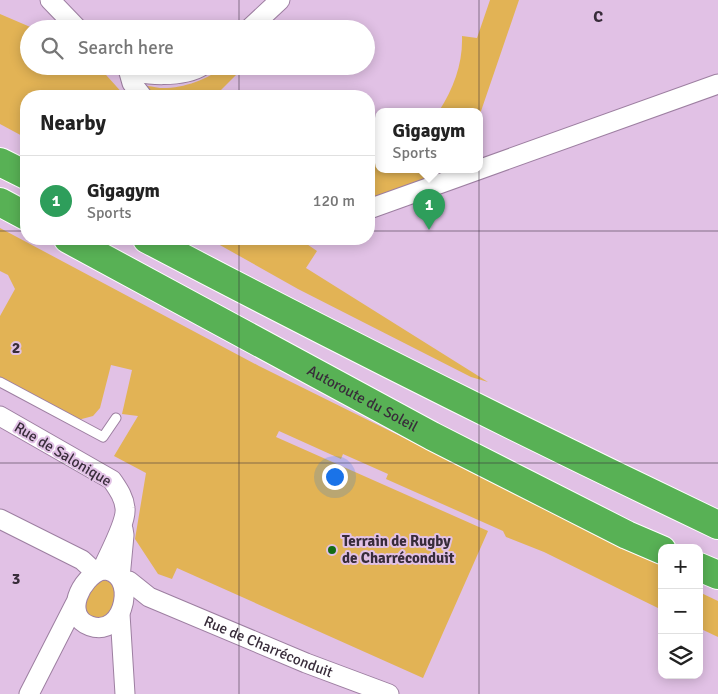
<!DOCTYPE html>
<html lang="en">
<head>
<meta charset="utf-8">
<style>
  body { margin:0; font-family:Signika,sans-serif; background:#f2f2f2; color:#222 }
  .controls { position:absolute; right:15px; bottom:15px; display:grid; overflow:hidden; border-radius:10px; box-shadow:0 2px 12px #0003 }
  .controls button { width:45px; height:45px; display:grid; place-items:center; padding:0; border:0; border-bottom:1px solid #e0e0e0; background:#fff; color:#222; font:25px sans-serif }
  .you { position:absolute; left:334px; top:476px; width:18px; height:18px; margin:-12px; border:4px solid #fff; border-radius:50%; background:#1a73e8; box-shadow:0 0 0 8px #1a73e833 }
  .badge { display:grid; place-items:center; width:32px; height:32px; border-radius:50%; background:#1a73e8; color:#fff; font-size:16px; font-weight:700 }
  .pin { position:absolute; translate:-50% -41px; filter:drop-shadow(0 1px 2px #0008) }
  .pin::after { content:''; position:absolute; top:26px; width:18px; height:15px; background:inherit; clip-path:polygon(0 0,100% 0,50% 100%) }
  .popup { position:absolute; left:375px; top:108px; width:108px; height:65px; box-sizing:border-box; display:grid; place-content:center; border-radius:10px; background:#fff; filter:drop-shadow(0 1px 4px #0005); font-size:16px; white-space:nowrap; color:#767676 }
  .popup b { font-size:19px; color:#222 }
  .popup::after { content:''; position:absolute; left:50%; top:100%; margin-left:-10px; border:10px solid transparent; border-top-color:#fff }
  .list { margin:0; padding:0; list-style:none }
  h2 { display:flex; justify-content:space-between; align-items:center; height:65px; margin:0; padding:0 20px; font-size:21px }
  h2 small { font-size:16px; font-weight:400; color:#767676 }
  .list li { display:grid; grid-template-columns:32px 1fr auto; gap:15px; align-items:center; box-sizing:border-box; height:90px; padding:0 20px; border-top:1px solid #e0e0e0 }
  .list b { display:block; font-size:19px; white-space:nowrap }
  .list p { margin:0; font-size:16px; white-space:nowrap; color:#767676 }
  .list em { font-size:16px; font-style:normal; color:#767676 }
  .icon { flex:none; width:28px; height:28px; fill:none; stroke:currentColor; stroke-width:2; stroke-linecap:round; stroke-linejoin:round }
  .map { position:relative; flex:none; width:718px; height:694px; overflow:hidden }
  .search { position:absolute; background:#fff; box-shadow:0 2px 12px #0003; left:20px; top:20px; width:355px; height:55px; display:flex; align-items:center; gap:12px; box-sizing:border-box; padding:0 18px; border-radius:28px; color:#767676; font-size:19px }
  .panel { position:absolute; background:#fff; box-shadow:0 2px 12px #0003; left:20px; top:90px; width:355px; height:155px; border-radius:20px }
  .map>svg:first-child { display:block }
  .green { fill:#e2b355 }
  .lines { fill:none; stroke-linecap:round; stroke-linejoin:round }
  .service-casing { stroke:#9d7fa1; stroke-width:11 }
  .minor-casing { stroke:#9d7fa1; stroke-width:21 }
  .motorway-casing { stroke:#fff; stroke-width:30 }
  .service { stroke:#fff; stroke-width:9 }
  .minor { stroke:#fff; stroke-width:19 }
  .motorway { stroke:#58b155; stroke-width:28 }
  .grid { fill:none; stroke:#382c3a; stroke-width:1; stroke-opacity:0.55 }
  .poi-dot { fill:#146c15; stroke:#e1c1e5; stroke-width:2 }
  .labels { text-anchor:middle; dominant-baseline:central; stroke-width:4; stroke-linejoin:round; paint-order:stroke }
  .street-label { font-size:15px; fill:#382c3a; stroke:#e1c1e5 }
  .poi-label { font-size:15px; font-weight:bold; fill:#382c3a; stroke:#e1c1e5; text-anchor:start }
  .grid-label { font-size:16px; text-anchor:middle; font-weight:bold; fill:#382c3a; stroke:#e1c1e5; stroke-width:4; stroke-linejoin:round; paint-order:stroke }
</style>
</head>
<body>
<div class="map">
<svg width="718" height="694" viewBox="0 0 718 694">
  <rect width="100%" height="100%" fill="#e1c1e5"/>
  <g class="green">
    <path d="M490,0H519L479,117V111H439C454,88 463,63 462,36L477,38Z"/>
    <polygon points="0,14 35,29 29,29 29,66 98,66 125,96 26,96 26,138 0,124"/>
    <path d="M224,66H245L215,96H149L140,86C147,85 152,87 160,88C181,89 208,80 224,66Z"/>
    <polygon points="379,161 379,169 465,169 369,203 369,165"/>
    <polygon points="0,228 259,366 662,566 662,610 544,552 506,537 503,531 386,479 388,474 343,454 341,459 279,431 276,437 488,531 423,678 177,568 172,579 158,574 135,539 146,473 114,456 138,416 122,414 132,370 111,365 100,408 93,416 78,420 0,377 0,316 15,289 8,275 0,271"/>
    <polygon points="216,239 301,240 317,251 306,268 488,382 471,377 298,289 211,240"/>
    <polygon points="96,578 113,580 118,598 108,618 90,617 85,609 83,603"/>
    <polygon points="699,592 718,601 718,637 699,628"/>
  </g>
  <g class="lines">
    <g class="service-casing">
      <polyline id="service" points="0,382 103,437 116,418"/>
    </g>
    <g class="minor-casing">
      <g id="minor">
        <polyline points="50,0 78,29"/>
        <polyline points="249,29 280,0"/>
        <path d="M124,66C141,78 185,77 202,66"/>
        <polyline points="128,69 132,83 142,96"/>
        <polyline points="369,209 718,84"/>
        <path d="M0,416L112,480C118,489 124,497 125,508C127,522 108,555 102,570"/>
        <polyline points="0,519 82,560 95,572"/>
        <path d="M102,570C139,569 126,639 90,626C62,616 81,577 102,570Z"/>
        <polyline points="120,578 124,535 123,529"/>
        <path id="s1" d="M122,581H129L149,597L306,663L389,694"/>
        <polyline points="120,614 125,694"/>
        <polyline points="29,694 75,604"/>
      </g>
    </g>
    <g class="motorway-casing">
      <g id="motorway">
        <polyline points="0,162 26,175"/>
        <polyline points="0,202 26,216"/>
        <path id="s2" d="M68,239L432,436L627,535L662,550"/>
        <path d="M147,239C335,338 525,433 718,525"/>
        <polyline points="699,567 718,575"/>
      </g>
    </g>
    <use href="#service" class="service"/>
    <use href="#minor" class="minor"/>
    <use href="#motorway" class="motorway"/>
  </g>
  <path class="grid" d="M239,0V29M479,0V694M239,66V96M0,231H26M369,231H718M239,239V694M0,463H718"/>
  <circle class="poi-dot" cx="332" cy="550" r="5"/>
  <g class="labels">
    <g class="street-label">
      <text stroke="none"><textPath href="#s2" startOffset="335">Autoroute du Soleil</textPath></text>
      <text transform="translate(63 454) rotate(31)">Rue de Salonique</text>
      <text stroke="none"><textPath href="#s1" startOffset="162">Rue de Charréconduit</textPath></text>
    </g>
    <g class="poi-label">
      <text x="342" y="541">Terrain de Rugby<tspan x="342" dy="17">de Charréconduit</tspan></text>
    </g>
  </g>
  <g class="grid-label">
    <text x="598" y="22">C</text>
    <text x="16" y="353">2</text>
    <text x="16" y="584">3</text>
  </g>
</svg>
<div class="controls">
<button>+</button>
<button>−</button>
<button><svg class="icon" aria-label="layers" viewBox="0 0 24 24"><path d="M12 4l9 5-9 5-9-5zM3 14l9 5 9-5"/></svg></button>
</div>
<div class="you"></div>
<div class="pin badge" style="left:429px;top:230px;background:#2e9e5b">1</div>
<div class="popup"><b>Gigagym</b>Sports</div>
<div class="search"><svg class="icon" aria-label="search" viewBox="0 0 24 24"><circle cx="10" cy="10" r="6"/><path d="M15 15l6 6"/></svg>Search here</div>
<section class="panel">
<h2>Nearby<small></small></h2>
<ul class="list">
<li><span class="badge" style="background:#2e9e5b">1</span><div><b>Gigagym</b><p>Sports</p></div><em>120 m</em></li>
</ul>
</section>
</div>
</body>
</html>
